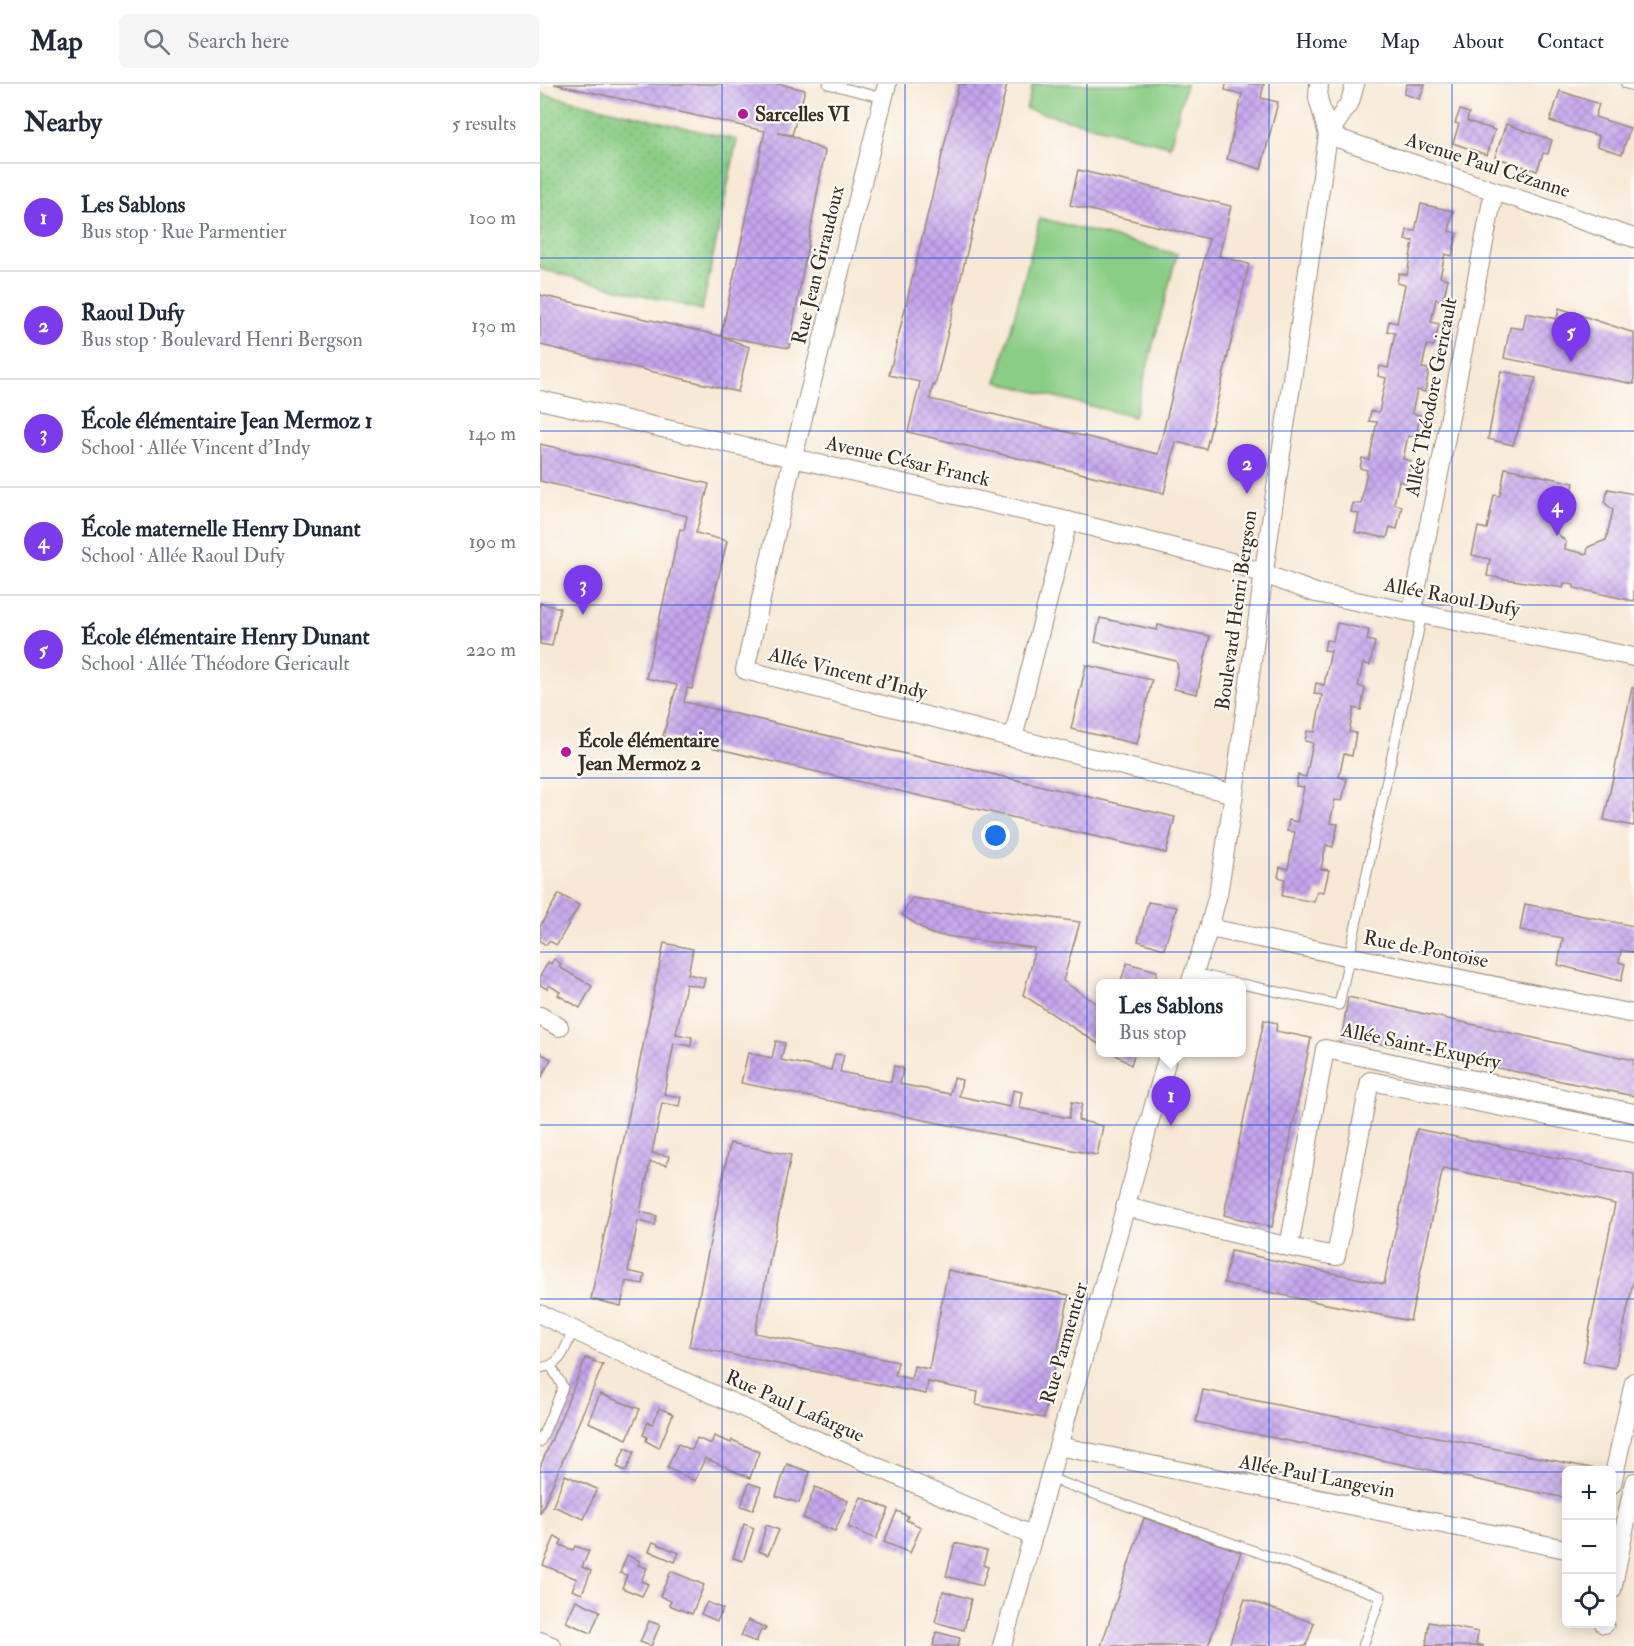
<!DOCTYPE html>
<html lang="en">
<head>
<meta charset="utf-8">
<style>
  body { margin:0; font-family:"IM FELL Double Pica",serif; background:#f6f6f7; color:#1f2937 }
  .controls { position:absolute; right:18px; bottom:18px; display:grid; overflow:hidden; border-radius:9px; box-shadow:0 3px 15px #0003 }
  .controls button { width:54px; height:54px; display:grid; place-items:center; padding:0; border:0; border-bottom:2px solid #e0e1e3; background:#fff; color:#1f2937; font:30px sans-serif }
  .you { position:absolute; left:456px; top:752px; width:21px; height:21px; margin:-15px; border:4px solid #fff; border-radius:50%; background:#1a73e8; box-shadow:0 0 0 9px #1a73e833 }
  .badge { display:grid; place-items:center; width:39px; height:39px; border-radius:50%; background:#7c3aed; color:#fff; font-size:20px; font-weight:700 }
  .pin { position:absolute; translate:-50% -50px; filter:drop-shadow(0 2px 3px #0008) }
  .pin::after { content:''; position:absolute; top:32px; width:21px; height:18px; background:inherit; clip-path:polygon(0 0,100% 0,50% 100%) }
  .popup { position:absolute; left:556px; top:895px; width:150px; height:78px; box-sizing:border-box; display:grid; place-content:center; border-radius:9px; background:#fff; filter:drop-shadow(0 2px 4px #0005); font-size:20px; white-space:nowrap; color:#747a83 }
  .popup b { font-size:22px; color:#1f2937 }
  .popup::after { content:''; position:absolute; left:50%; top:100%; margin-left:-12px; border:12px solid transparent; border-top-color:#fff }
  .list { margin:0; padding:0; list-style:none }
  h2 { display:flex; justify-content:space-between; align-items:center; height:78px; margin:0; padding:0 24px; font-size:26px }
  h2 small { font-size:20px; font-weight:400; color:#747a83 }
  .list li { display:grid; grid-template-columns:39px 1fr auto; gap:18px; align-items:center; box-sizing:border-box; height:108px; padding:0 24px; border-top:2px solid #e0e1e3 }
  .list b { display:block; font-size:22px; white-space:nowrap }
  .list p { margin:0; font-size:20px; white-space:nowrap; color:#747a83 }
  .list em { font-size:20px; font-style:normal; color:#747a83 }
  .icon { flex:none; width:33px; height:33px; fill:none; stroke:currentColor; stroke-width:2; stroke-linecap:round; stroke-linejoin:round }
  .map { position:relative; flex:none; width:1094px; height:1562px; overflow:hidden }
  header { display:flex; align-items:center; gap:36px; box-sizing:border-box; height:84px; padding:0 30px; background:#fff; border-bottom:2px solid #e0e1e3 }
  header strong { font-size:28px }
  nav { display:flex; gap:33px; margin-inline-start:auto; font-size:21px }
  .search { width:420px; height:54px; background:#f6f6f7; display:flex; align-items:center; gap:15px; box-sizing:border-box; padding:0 21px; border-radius:9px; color:#747a83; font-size:22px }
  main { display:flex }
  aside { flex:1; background:#fff }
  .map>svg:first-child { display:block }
  .park { fill:url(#park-dots); stroke:#627c52; stroke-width:1.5 }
  .garden { fill:#8acd85; stroke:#627c52; stroke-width:1.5 }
  .building { fill:url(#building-cross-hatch) }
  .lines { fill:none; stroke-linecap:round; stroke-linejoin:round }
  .lane-casing { stroke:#998a7a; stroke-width:11 }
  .street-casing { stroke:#998a7a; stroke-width:20 }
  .lane { stroke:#fff; stroke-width:9 }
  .street { stroke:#fff; stroke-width:18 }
  .grid { fill:none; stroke:#1d4ed8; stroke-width:1.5; stroke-opacity:0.55 }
  .poi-dot { fill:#b5179e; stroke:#fdfcf7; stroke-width:2 }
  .labels { text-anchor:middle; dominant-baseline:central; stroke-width:4.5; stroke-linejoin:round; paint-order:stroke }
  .poi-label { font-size:20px; font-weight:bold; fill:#3b2a1e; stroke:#fdfcf7; text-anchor:start }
  .street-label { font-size:20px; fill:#3b2a1e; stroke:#fdfcf7 }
</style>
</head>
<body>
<header>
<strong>Map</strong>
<div class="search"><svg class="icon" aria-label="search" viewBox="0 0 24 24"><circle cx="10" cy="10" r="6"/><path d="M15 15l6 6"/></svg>Search here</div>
<nav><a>Home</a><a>Map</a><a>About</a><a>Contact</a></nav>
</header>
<main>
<aside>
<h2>Nearby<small>5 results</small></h2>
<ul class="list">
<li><span class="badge">1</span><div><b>Les Sablons</b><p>Bus stop · Rue Parmentier</p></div><em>100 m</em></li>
<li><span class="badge">2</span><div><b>Raoul Dufy</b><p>Bus stop · Boulevard Henri Bergson</p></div><em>130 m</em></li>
<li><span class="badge">3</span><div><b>École élémentaire Jean Mermoz 1</b><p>School · Allée Vincent d'Indy</p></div><em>140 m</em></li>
<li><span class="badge">4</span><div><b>École maternelle Henry Dunant</b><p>School · Allée Raoul Dufy</p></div><em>190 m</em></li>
<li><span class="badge">5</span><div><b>École élémentaire Henry Dunant</b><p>School · Allée Théodore Gericault</p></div><em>220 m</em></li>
</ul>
</aside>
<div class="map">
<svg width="1094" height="1562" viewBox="0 0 1094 1562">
  <defs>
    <pattern id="park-dots" width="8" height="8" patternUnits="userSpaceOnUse" patternTransform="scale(1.5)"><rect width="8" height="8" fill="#8acd85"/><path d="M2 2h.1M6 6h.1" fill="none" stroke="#78b072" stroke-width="1.8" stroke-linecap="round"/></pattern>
    <pattern id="building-cross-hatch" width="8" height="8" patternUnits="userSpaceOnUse" patternTransform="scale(1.5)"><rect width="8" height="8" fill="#c5a5ef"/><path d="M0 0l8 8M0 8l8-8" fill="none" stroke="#a187c1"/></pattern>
  </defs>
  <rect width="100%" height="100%" fill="#fdfcf7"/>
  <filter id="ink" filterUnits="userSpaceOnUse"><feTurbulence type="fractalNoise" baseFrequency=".0167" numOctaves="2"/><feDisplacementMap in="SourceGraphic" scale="12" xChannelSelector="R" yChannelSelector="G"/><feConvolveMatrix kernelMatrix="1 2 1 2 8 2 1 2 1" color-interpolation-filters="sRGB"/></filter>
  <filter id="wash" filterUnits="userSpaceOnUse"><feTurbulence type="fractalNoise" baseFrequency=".008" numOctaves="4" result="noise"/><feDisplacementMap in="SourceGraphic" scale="24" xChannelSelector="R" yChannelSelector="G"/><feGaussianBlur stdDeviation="1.35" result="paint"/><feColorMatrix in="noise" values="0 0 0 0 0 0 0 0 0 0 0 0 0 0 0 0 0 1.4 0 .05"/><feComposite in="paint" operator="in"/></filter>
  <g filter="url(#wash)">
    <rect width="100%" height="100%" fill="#f7e9d5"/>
    <polygon class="park" points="0,9 197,56 162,226 0,185"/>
    <g class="garden">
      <polygon points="493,0 646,0 630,62 486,25"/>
      <polygon points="500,134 637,170 594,333 457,298"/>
    </g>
    <g id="blocks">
      <g class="building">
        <polygon points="14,0 240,0 265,6 252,51 238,49 253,52 285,67 249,264 181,252 225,47"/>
        <polygon points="419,0 467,0 395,302 393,301 390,315 618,370 669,155 530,121 538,86 691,122 679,172 709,180 676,323 666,365 636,358 624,409 368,348 380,298 349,291"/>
        <polygon points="686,0 724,0 721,14 738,18 721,85 687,75 702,10 685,6"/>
        <polygon points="867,0 885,0 880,15 864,10"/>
        <polygon points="1020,7 1059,20 1055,33 1090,44 1082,70 1057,62 1059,52 1010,37"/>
        <polygon points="920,26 929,29 927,37 955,46 947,71 913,59 919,40 915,39"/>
        <polygon points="966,40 1012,56 1008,70 1003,69 997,87 955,73"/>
        <polygon points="881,120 913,127 909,147 917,149 912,172 905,170 900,193 908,195 903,217 896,215 891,238 899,240 894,262 887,261 882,284 889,285 885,308 877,306 872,329 880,331 876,353 868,352 863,375 871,377 866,399 859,397 854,420 862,422 857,445 850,443 847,454 815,448 819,430 811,428 813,419 821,420 827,386 820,384 822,374 829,376 837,338 829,337 831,327 839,328 846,294 838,292 840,282 848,284 855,249 847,247 849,237 857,239 865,201 857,199 859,189 867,191 873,157 865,156 867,146 875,147"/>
        <polygon points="0,211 181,252 209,263 198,308 0,261"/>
        <polygon points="1019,224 1094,249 1094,300 964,274 970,243 983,245 986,229 1017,235"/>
        <polygon points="961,287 996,294 973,361 948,355"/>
        <polygon points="0,360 169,400 156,449 187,457 152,605 147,604 144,618 635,733 626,769 123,652 137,601 106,594 140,445 144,446 147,432 0,397"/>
        <polygon points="965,384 1034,399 1031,412 1019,414 1013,445 1026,458 1025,465 1047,470 1048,463 1066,456 1073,426 1065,419 1068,405 1094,410 1094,517 1034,504 1034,501 1024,499 1023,504 947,492 950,475 932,471 938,443 947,445 954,411 960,412"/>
        <polygon points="0,519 20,524 12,562 0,560"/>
        <polygon points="560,534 617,546 618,541 670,552 657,610 634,605 638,584 636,577 555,558"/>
        <polygon points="797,539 829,546 827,556 835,558 830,581 823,579 818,602 825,604 821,626 814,624 809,648 816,649 812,672 804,670 799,693 807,695 802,717 795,716 790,739 798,740 793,763 786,761 781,785 789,786 784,808 777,807 774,818 742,812 745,795 738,793 740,783 748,785 755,748 747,747 749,736 757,738 764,703 756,702 758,691 766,693 773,659 765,657 767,647 775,648 782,611 774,610 776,599 784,601 791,567 784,566 786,556 793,557"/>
        <polygon points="546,581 612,596 597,660 531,645"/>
        <polygon points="1092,604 1094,604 1094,742 1064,736"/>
        <polygon points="19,810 39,821 17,861 9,857 6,861 0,857 0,842"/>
        <polygon points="372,814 540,838 523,897 560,922 560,961 483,911 492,880 494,864 391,850 362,831"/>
        <polygon points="608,818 637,823 624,865 598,857"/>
        <polygon points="985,820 1094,842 1094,868 1081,866 1079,878 1085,880 1081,897 1018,881 1023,854 980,846"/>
        <polygon points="124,859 153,865 148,890 165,894 163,903 146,900 136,950 152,953 151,962 134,959 124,1010 141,1013 139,1022 122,1019 112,1069 129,1072 127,1081 110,1078 100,1128 117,1132 115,1141 98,1137 88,1187 105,1191 103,1200 86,1197 81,1222 51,1215"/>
        <polygon points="14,875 21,880 19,883 52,902 40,924 18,911 20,908 9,901 7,905 0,901 0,893 8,878 11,880"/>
        <polygon points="587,879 617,887 615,896 603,895 603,900 580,900"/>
        <polygon points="808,913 1094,976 1094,1012 802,952"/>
        <polygon points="724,936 737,939 736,947 771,954 732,1143 684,1131"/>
        <polygon points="236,957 245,959 241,976 291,986 295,970 304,971 300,988 351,998 354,982 363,984 360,1000 410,1010 414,994 422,996 419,1012 470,1023 473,1006 482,1008 479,1024 529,1034 532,1018 542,1020 538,1036 563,1042 557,1071 201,999 208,969 232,974"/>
        <polygon points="572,968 595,968 591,981"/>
        <polygon points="0,969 11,975 0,996"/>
        <polygon points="877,1045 1094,1090 1094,1194 1075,1284 1043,1278 1075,1120 1046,1113 903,1084 870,1237 684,1199 691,1167 844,1200"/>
        <polygon points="190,1059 251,1071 215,1249 358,1278 355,1291 371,1295 374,1282 389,1285 408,1186 529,1211 504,1334 436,1321 438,1308 388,1298 386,1310 149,1262"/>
        <polygon points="46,1274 63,1281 0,1430 0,1383"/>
        <polygon points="663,1306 1056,1385 1056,1386 1026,1386 1026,1414 656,1338"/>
        <polygon points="60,1310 100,1325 87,1355 48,1338"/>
        <polygon points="119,1324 133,1330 119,1364 106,1357 107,1353 103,1351 108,1338 113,1340"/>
        <polygon points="174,1352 191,1359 192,1356 219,1368 210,1394 165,1374 155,1397 127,1384 138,1360 152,1366 157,1354 171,1360"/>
        <polygon points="85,1364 94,1368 86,1387 77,1383"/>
        <polygon points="247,1380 270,1388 259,1419 236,1412"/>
        <polygon points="25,1391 57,1405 44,1435 13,1422"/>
        <polygon points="209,1399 221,1403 213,1426 201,1422"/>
        <polygon points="275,1403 308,1417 295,1447 263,1434"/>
        <polygon points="321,1413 349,1425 336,1455 308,1443"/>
        <polygon points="357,1427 368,1432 366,1436 381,1443 370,1469 344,1458"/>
        <polygon points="604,1434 701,1468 668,1562 561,1562"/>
        <polygon points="204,1440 214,1444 203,1477 193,1474"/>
        <polygon points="226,1441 239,1446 228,1471 219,1467"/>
        <polygon points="15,1452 22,1456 20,1461 33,1466 35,1462 49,1467 42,1483 51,1487 42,1510 32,1506 37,1495 3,1481"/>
        <polygon points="113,1458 139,1469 135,1478 109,1467"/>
        <polygon points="415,1459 447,1467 443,1481 448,1483 442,1502 406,1492"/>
        <polygon points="87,1471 100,1477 98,1481 107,1484 101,1497 108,1500 102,1512 82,1504 87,1491 80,1489"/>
        <polygon points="131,1487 164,1501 152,1530 129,1521 131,1517 120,1512"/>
        <polygon points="403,1507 431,1515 424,1546 395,1538"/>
        <polygon points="705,1515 774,1539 766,1562 689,1562"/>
        <polygon points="36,1516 60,1527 51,1549 26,1538"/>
        <polygon points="167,1518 183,1525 177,1537 161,1530"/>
        <polygon points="208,1536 226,1544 224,1547 221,1546 216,1558 201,1552"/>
        <polygon points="109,1537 120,1541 111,1562 100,1558"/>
        <polygon points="889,1538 938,1548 936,1560 944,1562 886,1562"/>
        <polygon points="396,1548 420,1554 418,1562 393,1562"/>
      </g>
    </g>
  </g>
  <g filter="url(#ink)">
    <use href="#blocks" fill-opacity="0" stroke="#998a7a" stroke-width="1.5"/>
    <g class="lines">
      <g class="lane-casing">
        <g id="lane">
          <polyline points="288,0 344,14"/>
          <polyline points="1086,0 1094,2"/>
          <polyline points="654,889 700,900"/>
          <polyline points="702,900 799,921 882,530"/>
          <path d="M0,1284C24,1280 24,1265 33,1246"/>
          <polyline points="0,1358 23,1303 11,1282"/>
          <polyline points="509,1394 841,1512 823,1562"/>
        </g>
      </g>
      <g class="street-casing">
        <g id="street">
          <polyline points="347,0 253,373 205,586 694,710"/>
          <polyline points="788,51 1094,154"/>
          <polyline points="788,51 810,18 815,0"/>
          <polyline points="0,316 528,437 691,478 776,509 1094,573"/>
          <polyline points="872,528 954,107"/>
          <polyline points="473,654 528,437"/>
          <polyline points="669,844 1094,930"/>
          <polyline points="650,900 669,844 678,810 694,710 729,451 788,51 778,14 779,0"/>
          <polyline points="0,932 19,943"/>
          <polyline points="587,1123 749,1163 785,965 1094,1029"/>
          <polyline points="749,1163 796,1172 830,997 1094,1049"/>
          <polyline points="0,1230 114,1284 493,1452"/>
          <polyline points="518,1362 1026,1465"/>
          <polyline points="1072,1400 1094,1298"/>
          <polyline points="1072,1506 1094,1398"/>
          <polyline points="1064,1540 1065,1540"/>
          <polyline points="0,1557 12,1562"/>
          <polyline points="462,1562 629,968"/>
        </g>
      </g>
      <use href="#lane" class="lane"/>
      <use href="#street" class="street"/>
    </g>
  </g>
  <path class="grid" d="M182,0V1562M365,0V1562M547,0V1562M729,0V1562M912,0V1562M0,174H1094M0,347H1094M0,521H1094M0,694H1094M0,868H1094M0,1041H1094M0,1215H1094M0,1388H1026M1072,1388H1094"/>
  <g class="poi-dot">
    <circle cx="203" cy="30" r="6"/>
    <circle cx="26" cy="668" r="6"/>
  </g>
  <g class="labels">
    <g class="poi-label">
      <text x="215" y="30">Sarcelles VI</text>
      <text x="38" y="656">École élémentaire<tspan x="38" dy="23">Jean Mermoz 2</tspan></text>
    </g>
    <g class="street-label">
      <text transform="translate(948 81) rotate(18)">Avenue Paul Cézanne</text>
      <text transform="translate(278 181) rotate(-76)">Rue Jean Giraudoux</text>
      <text transform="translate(891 313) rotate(-79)">Allée Théodore Gericault</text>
      <text transform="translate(368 377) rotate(13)">Avenue César Franck</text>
      <text transform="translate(912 513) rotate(11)">Allée Raoul Dufy</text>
      <text transform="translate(696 526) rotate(-82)">Boulevard Henri Bergson</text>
      <text transform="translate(308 589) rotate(14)">Allée Vincent d'Indy</text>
      <text transform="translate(886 865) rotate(11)">Rue de Pontoise</text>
      <text transform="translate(881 962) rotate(12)">Allée Saint-Exupéry</text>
      <text transform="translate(524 1259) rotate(-74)">Rue Parmentier</text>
      <text transform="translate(255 1322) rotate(24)">Rue Paul Lafargue</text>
      <text transform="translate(777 1392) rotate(11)">Allée Paul Langevin</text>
    </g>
  </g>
</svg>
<div class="controls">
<button>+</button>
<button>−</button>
<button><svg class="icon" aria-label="locate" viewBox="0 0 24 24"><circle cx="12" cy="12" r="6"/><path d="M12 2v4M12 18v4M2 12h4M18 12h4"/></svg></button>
</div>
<div class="you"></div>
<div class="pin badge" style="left:631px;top:1042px">1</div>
<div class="popup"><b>Les Sablons</b>Bus stop</div>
<div class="pin badge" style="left:707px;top:410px">2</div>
<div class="pin badge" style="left:43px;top:531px">3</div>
<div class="pin badge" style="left:1017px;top:452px">4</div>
<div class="pin badge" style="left:1031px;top:278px">5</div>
</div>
</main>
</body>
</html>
